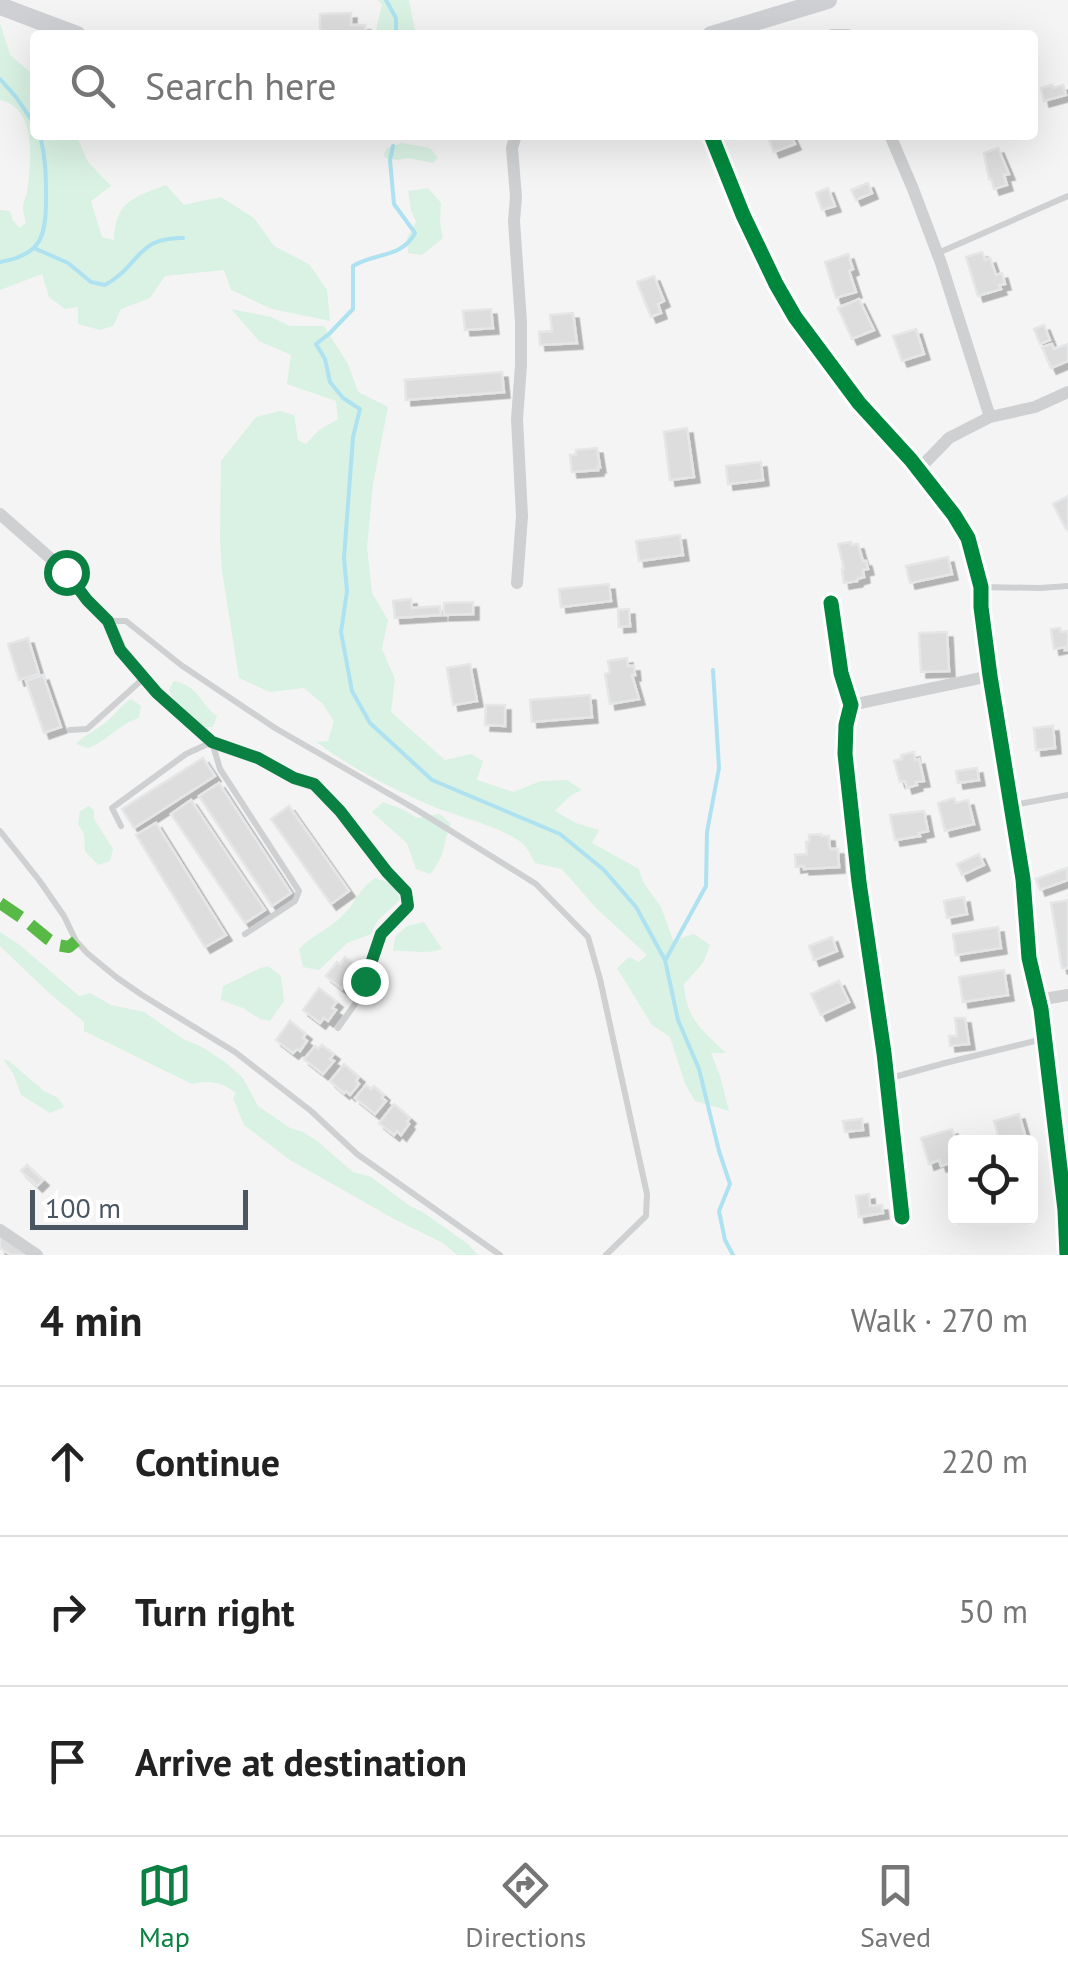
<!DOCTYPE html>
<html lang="en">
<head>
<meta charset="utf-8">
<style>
  body { margin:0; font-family:"PT Sans",sans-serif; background:#f6f6f6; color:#222 }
  .controls { position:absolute; right:30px; bottom:30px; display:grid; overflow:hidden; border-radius:10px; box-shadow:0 10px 40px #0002 }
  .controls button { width:90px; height:90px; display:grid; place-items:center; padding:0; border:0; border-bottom:2px solid #e0e0e0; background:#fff; color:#222; font:50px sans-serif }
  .scale { position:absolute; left:30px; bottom:25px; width:218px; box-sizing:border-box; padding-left:10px; border:5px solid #4a5661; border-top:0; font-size:28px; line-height:35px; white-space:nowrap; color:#4a5661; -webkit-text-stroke:8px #fff; paint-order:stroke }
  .stop { position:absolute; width:30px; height:30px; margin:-22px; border:8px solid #0b8043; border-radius:50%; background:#fff }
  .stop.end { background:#0b8043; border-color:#fff; box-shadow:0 2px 10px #0008 }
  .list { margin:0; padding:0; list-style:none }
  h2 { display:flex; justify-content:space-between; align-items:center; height:130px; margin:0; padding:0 40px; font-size:42px }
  h2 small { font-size:32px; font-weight:400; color:#767676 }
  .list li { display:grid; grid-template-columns:65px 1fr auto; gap:30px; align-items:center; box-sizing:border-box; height:150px; padding:0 40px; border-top:2px solid #e0e0e0 }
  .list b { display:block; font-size:38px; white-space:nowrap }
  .list em { font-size:32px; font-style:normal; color:#767676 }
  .icon { flex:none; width:55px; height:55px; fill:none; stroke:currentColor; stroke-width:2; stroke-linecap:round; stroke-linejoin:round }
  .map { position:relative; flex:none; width:1068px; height:1255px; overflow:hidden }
  .search { position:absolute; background:#fff; box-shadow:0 10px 40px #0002; left:30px; right:30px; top:30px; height:110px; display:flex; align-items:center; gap:25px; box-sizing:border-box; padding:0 35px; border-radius:10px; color:#767676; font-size:38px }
  .sheet { height:580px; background:#fff }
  nav { display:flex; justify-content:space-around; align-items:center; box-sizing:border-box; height:140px; border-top:2px solid #e0e0e0; background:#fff; font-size:28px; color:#767676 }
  nav a { display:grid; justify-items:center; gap:5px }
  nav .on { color:#0b8043 }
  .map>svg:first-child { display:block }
  .green { fill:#d9f2e3 }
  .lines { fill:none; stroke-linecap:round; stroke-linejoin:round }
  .stream { stroke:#aee2f0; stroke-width:4 }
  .building { fill:#ddddde; stroke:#e5e6e7; stroke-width:2.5; filter:url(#shadow) }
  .service { stroke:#ced0d2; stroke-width:6 }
  .minor { stroke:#ced0d2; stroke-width:12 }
  .secondary { stroke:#ced0d4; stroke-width:18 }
  .quiet { stroke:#58b947; stroke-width:12; stroke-dasharray:25 12; stroke-linecap:butt }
  .cycleway-casing { stroke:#fff; stroke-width:21 }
  .cycleway { stroke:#00873e; stroke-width:15 }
  .route { stroke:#0b8043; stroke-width:12 }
</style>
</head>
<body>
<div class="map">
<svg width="1068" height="1255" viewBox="0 0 1068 1255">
  <defs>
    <filter id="shadow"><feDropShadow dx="5.5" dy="5.5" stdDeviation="0" flood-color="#0004"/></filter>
  </defs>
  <rect width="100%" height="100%" fill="#f4f4f4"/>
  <g class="green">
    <polygon points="377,0 409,0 416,35 375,35 382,4"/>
    <path d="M0,23L10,55L35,76V135H76L88,162L111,186L91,201L102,237L114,240C115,201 134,197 166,185L184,205L221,197L254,218L274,246L309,264L327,290L330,321L272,309L231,290L224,270L165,276L150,298L121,309L113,326L100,330L78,324V307L65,309L49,297L42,274L0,290V210L10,211L13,221L20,228L26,223C25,220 23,212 23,208C23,202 26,197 27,192C31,163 38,108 0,100Z"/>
    <polygon points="402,143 430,148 438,158 433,163 408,158 398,160 385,158 384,154 387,148"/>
    <polygon points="428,188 441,203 440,223 443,238 422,255 408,253 407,238 416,222 411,210 408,191"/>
    <path d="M231,309L271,317L290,326H324L348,364L358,392L388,407L373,484L367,547L372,593L388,620L382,649L395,679L391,712L445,760L471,754L483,761L477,780L513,792L541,781L567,780L582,790L570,796L555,811L576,823L599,830L592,843L639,869L643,882L661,907L673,940L694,934L710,945L703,963L684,984C686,1019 702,1030 726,1053H711L720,1076L729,1111L695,1101L685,1084L670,1037L652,1025L617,968L629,957L639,962L647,955L596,908L562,869L535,863C531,856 528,848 522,843C500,826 461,818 434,807C393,789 353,769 316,742L328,741L334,721L323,704L304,688L270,692L239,678L222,571L220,539L221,461L256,417L280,411L294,415L298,440L306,444L319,430L338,419L336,401L287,384L291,355L259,341Z"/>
    <path d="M174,681C199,686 199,703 217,716L213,727H202L174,699L169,690Z"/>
    <path d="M131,699L141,706L139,718C119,724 109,740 88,748L76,744C84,735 95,731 105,723C115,715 120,706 131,699Z"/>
    <path d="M383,802L404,810L417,818L440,814L451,824C441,847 447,854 430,874L416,869L407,843L372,812Z"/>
    <polygon points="89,806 94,810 94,819 113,849 110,861 98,865 85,851 84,834 78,824 80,811"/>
    <path d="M375,878L394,884L400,900L378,920L371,934L347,943L319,970L303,967L299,949C312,935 330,929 343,915C357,901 357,891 375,878Z"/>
    <path d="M424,922L442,949C423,955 413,950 393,951L395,937L407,926Z"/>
    <path d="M0,932L21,946L79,996L90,993L111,1005L144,1012L183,1039L202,1047L225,1062L243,1078L258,1106L290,1128L303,1132L317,1141L353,1172L371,1177L410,1206L424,1213L468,1244L478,1255H457L443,1243L396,1220L290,1160L244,1125L233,1098L236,1093C221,1082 210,1080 192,1084L84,1031V1022L48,992L0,946Z"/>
    <path d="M268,966L281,976L284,1001L270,1021L260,1019L243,1008L221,1000L223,986C238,980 251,970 268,966Z"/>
    <polygon points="3,1059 9,1061 44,1091 58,1098 64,1107 50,1113 21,1095 13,1073"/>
  </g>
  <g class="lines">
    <g class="stream">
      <polyline points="386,0 396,18 396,35"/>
      <polyline points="0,79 16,97 35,125"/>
      <path d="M393,146L390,160L394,204L415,233C402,258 374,253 353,266V309L329,334L316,344L325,359L330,382L343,398L360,409L353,437L344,558L347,591L341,632L352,691L370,723L432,780L560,834L604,870L636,907L665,960L678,1020L699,1069L719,1151L730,1184L719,1211L725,1240L733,1255"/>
      <path d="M34,248L68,263L91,282L105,285C140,266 136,237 183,238"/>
      <path d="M0,262C41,255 46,237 46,199C46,175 46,159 40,135"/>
      <polyline points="666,959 706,886 707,832 719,768 713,670"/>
    </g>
  </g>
  <g class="building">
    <polygon points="351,13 351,25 365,25 365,35 320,35 320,14"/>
    <polygon points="1052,85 1053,88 1063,85 1066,95 1044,101 1041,88"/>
    <polygon points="767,135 791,135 795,144 774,152"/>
    <polygon points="998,148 1009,174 1004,175 1007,185 994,189 991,179 989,179 984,153"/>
    <polygon points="868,183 872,193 856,200 851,190"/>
    <polygon points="828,188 835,206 822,210 816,193"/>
    <polygon points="982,252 985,260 990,258 996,275 1002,273 1005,284 999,285 1001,289 978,296 966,257"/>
    <polygon points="848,254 853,269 849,271 856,292 836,298 825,262"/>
    <polygon points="654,276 664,301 658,304 661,313 651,317 637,282"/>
    <polygon points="859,299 874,330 852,339 838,308"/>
    <polygon points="491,309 493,328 465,330 463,311"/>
    <polygon points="573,313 577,343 540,345 539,332 552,331 550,315"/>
    <polygon points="1044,325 1050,340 1040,344 1034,329"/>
    <polygon points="916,329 924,354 902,361 893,336"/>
    <polygon points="1052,344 1054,349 1068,344 1068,361 1051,368 1042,347"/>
    <polygon points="502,372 504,392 406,400 405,380"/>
    <polygon points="687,428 694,477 670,480 664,432"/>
    <polygon points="597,448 600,467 598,467 598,470 572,472 570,455 576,455 576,450"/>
    <polygon points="761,462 763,480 728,484 726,466"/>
    <polygon points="1068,496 1068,528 1066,529 1053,504"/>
    <polygon points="680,535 683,555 639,561 636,541"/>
    <polygon points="851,542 851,545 858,544 863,561 866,561 868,569 863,570 864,577 857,579 857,581 844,583 842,569 844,569 838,544"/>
    <polygon points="948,557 952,574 910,583 906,566"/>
    <polygon points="609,584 611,601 561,607 559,589"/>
    <polygon points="411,599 412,608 440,606 441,615 395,618 393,601"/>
    <polygon points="473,602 473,614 444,615 444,603"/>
    <polygon points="629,609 630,626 619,627 618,610"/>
    <polygon points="1060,628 1061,632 1068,631 1068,650 1065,650 1065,647 1054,649 1051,629"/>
    <polygon points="947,632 949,671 921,672 919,633"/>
    <polygon points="28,638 39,674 19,680 8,644"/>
    <polygon points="627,658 628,666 634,666 635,675 632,675 639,699 610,704 605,674 610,673 608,661"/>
    <polygon points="470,664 477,701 453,705 447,668"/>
    <polygon points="43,675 61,727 44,733 26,681"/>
    <polygon points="590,695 592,717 532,722 530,700"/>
    <polygon points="486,705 505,705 505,726 485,725"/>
    <polygon points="1053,726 1055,748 1036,750 1034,728"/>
    <polygon points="914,752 915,760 919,759 924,781 916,782 917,785 907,788 905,781 900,782 894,761 902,759 901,755"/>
    <polygon points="203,758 215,776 134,828 122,809"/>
    <polygon points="977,768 979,780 958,783 956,771"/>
    <polygon points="219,783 291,893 272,906 199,796"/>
    <polygon points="954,798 956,803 968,800 974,824 945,831 938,803"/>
    <polygon points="191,800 265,910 245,923 171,814"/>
    <polygon points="289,806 349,891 331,904 271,819"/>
    <polygon points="924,811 928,831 919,833 920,836 895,840 890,815"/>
    <polygon points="156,823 226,935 205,947 136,835"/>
    <polygon points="821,834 821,836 829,836 830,849 838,849 839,867 804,869 804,866 796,867 795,855 807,854 806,842 809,842 809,835"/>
    <polygon points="979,854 984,865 962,875 957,864"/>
    <polygon points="1067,868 1068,880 1040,890 1036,879"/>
    <polygon points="964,897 967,914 947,918 944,901"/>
    <polygon points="1068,900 1068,968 1062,968 1051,903"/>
    <polygon points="998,927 1001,948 956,955 953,934"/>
    <polygon points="832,937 837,951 814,960 809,946"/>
    <polygon points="345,957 358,967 353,974 356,976 350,984 347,982 342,989 326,976 337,962 340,964"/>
    <polygon points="1004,970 1008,995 963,1002 959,977"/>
    <polygon points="839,981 849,1002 821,1015 811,994"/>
    <polygon points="319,988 337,1002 332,1008 336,1010 328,1021 324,1018 320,1023 303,1010"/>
    <polygon points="955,1018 965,1018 969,1044 950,1046 949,1036 957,1036"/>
    <polygon points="290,1021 306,1034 303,1038 307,1041 300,1051 297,1049 293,1053 276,1040"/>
    <polygon points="322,1045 334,1054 330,1059 334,1061 323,1074 304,1059 315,1046 318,1049"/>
    <polygon points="344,1064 359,1077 356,1081 359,1084 350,1095 346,1091 344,1093 330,1081"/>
    <polygon points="366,1085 371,1089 374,1086 384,1095 382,1098 386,1101 375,1114 355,1098"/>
    <polygon points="394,1104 410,1118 407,1122 409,1124 401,1135 397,1131 394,1135 379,1123"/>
    <polygon points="1019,1114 1027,1142 1000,1142 994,1121"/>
    <polygon points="862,1119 863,1130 845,1132 843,1121"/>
    <polygon points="952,1129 956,1142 956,1161 941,1166 939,1160 929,1164 921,1138"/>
    <polygon points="27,1165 43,1180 37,1186 21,1171"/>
    <polygon points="869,1194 870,1206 882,1205 883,1213 859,1217 856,1196"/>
    <polygon points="0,1236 30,1255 11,1255 0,1248"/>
  </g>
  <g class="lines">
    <g class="service">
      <polyline points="938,253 1068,196"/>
      <polyline points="981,587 1040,588 1068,586"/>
      <polyline points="110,621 126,621 181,665 275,728 417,810 536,884 588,937 600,979 647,1194 646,1216 606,1255"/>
      <polyline points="70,730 87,729 144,678"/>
      <polyline points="315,785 340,811 387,872 406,892 408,906 381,934 374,962 355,1004 338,1028"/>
      <polyline points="1013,805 1068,795"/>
      <polyline points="121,826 112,808 186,754 212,742 220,769 299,891 295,901 245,934"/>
      <polyline points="0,831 39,880 64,916 76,941 87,953 116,977 142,995 235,1052 311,1111 357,1154 500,1255"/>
      <polyline points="887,1079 945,1063 1043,1039"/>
    </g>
    <g class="minor">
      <polyline points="832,35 848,35"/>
      <polyline points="516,135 512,148 516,197 514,221 521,322 521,365 517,419 522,516 517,583"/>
      <polyline points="711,135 743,215 776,284 795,317 859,403 911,460 954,515 968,538 981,587 981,607 990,676 1023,879 1029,958 1041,1009 1065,1210 1067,1255"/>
      <polyline points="890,135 913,189 941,263 990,417"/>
      <polyline points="918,470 949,438 990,417 1035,407 1068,392"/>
      <polyline points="0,514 66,572 87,600 108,621 121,650 157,693 212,742 258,758 294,778 315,785"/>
      <polyline points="831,603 841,673 851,705 846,725 845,754 859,882 884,1053 902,1217"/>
      <polyline points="851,705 990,676"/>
      <polyline points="1038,1000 1068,995"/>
      <polyline points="0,1230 37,1255"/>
    </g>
    <g class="secondary">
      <polyline points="0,6 77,35"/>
      <polyline points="711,35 828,0"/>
    </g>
    <polyline class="quiet" points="0,903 25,920 48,939 57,945 69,947 76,941"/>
    <g class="cycleway-casing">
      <g id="cycleway">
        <polyline points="711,135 743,215 776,284 795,317 859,403 911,460 954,515 968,538 981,587 981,607 990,676 1023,879 1029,958 1041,1009 1065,1210 1067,1255"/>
        <polyline points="831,603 841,673 851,705 846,725 845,754 859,882 884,1053 902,1217"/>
      </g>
    </g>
    <use href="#cycleway" class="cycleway"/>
  </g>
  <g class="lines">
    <polyline class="route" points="66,572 87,600 108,621 120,650 157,693 212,742 258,758 294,778 314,784 340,811 387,872 406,892 408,906 381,934 365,981"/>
  </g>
</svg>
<div class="controls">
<button><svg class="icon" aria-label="locate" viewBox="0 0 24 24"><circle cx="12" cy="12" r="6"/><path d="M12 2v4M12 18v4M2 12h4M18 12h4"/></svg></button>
</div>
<div class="scale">100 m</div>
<div class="stop" style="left:66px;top:572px"></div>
<div class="stop end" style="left:365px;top:981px"></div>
<div class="search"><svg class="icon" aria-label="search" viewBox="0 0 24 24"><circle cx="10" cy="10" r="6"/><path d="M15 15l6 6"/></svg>Search here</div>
</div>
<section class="sheet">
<h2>4 min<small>Walk · 270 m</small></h2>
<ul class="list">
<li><svg class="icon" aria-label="ahead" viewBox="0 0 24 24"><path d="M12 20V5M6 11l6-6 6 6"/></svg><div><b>Continue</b></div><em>220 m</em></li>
<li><svg class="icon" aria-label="right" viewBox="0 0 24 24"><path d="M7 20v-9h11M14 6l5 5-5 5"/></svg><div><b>Turn right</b></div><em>50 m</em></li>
<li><svg class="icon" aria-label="arrive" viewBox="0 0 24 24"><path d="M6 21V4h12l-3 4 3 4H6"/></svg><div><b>Arrive at destination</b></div></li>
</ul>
</section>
<nav>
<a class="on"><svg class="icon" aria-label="map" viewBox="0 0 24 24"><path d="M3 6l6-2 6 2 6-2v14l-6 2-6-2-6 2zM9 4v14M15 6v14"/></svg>Map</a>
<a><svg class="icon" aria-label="directions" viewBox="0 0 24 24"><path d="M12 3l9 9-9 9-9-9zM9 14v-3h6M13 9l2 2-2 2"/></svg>Directions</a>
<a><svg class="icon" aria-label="saved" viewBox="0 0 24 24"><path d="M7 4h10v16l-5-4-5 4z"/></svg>Saved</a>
</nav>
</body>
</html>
